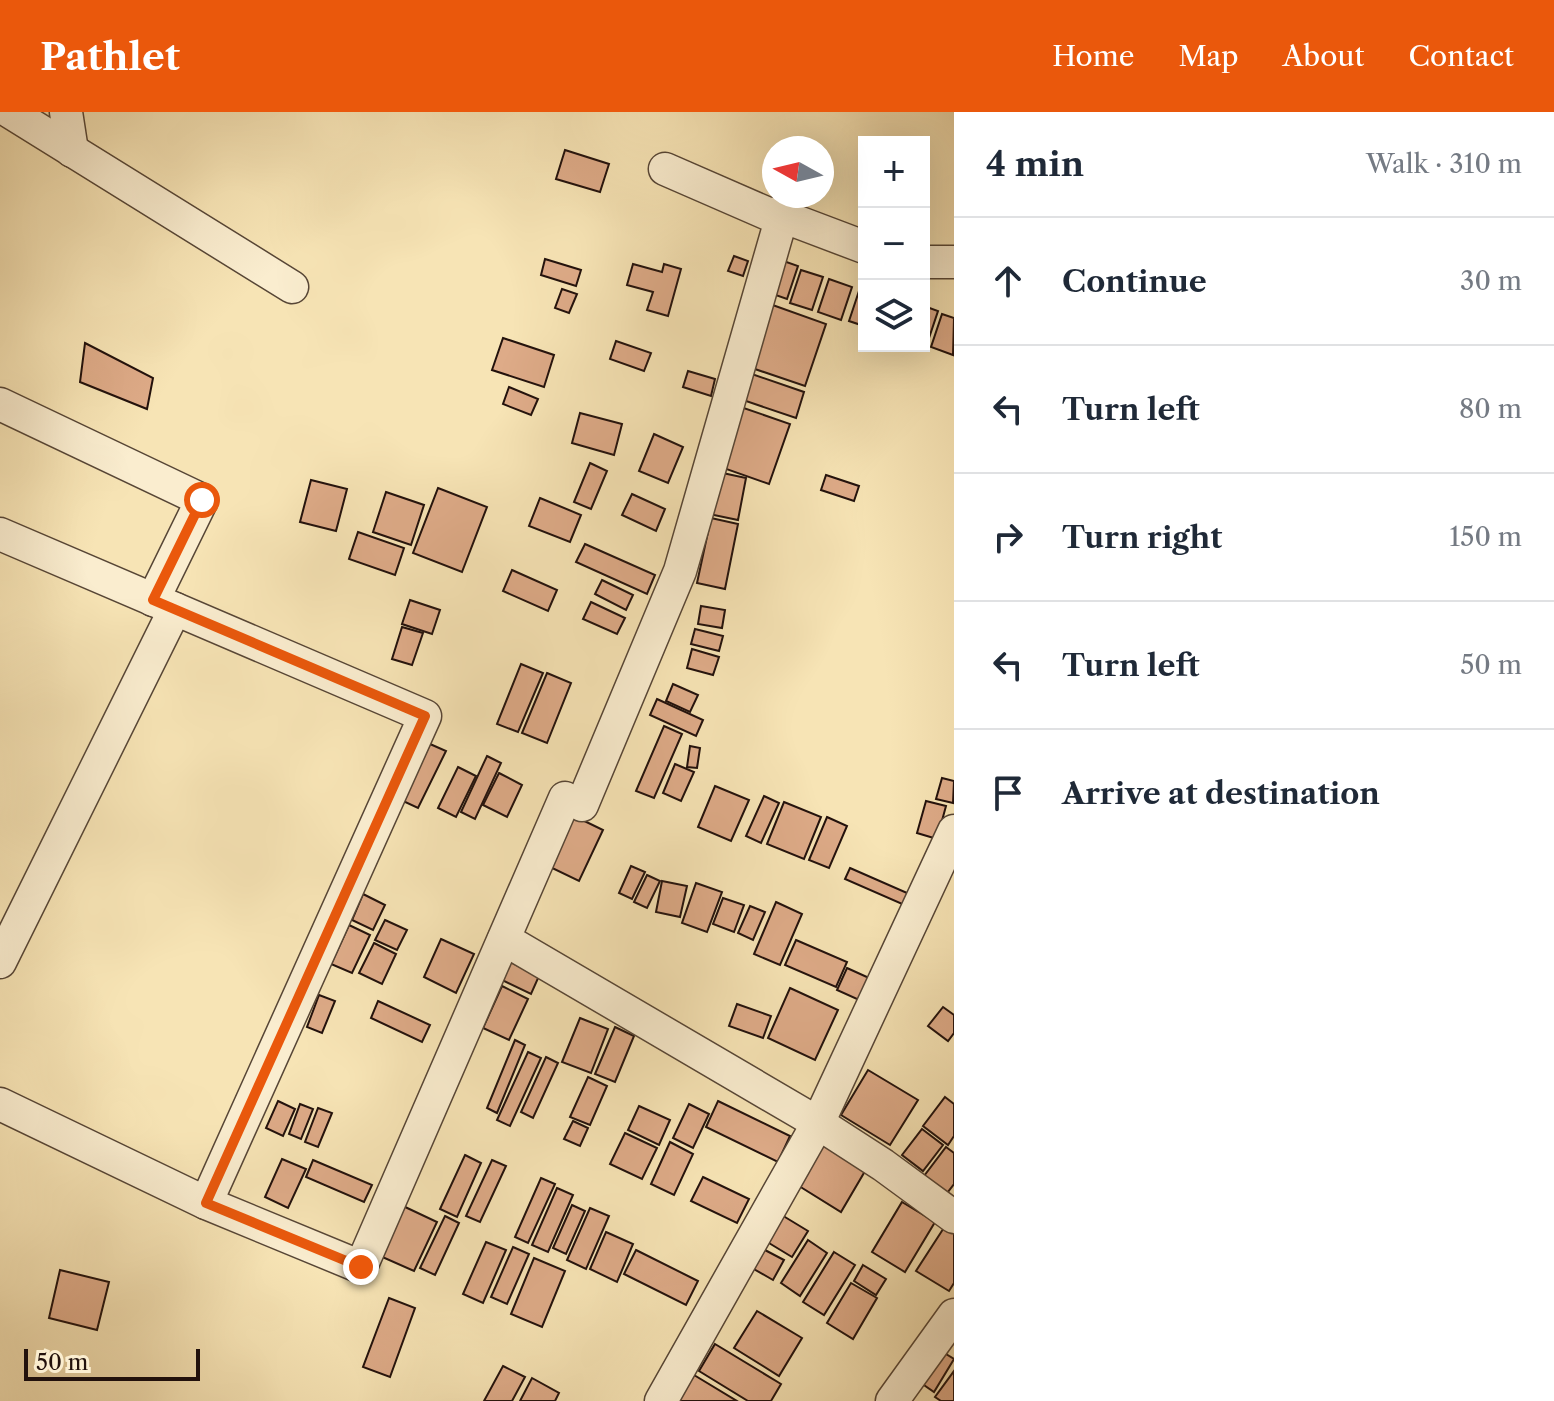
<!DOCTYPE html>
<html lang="en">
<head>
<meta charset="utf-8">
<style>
  body { margin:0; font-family:"Libre Caslon Text",serif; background:#f2f2f3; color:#1f2937 }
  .controls { position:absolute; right:24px; top:24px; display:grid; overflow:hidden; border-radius:0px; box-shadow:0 8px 32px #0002 }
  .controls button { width:72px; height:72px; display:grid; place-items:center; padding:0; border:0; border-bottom:2px solid #e0e1e3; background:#fff; color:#1f2937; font:40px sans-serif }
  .compass { position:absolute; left:762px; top:24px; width:72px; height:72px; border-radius:50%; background:#fff; box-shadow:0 8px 32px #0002; rotate:278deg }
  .scale { position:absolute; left:24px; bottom:20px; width:176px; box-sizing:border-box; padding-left:8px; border:4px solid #22110c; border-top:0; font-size:22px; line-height:28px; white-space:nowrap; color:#22110c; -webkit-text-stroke:6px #faedcf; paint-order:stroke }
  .stop { position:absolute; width:24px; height:24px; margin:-18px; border:6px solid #ea580c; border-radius:50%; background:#fff }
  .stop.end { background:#ea580c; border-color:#fff; box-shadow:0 2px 8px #0008 }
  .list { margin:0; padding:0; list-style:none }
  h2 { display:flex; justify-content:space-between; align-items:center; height:104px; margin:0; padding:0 32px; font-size:34px }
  h2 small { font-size:26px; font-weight:400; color:#747a83 }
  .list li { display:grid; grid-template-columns:52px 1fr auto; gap:24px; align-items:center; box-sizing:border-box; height:128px; padding:0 32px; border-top:2px solid #e0e1e3 }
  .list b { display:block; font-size:30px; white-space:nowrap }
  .list em { font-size:26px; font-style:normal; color:#747a83 }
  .icon { flex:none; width:44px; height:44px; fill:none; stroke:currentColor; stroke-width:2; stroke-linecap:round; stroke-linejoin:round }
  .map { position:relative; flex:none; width:954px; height:1289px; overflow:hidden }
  header { display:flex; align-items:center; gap:48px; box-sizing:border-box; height:112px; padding:0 40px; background:#ea580c; color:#fff }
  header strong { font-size:38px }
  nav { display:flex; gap:44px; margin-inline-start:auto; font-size:28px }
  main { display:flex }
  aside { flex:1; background:#fff }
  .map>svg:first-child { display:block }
  .building { fill:#deab88; stroke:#22110c; stroke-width:2 }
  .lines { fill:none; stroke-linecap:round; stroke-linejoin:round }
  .minor-casing { stroke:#574636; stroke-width:35 }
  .minor { stroke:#faedcf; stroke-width:32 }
  .route { stroke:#ea580c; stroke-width:10 }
</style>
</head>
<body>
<header>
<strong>Pathlet</strong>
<nav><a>Home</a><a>Map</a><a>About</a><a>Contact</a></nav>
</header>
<main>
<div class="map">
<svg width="954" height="1289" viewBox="0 0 954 1289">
  <rect width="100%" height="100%" fill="#f7e4b5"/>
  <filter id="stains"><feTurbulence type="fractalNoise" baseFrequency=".0025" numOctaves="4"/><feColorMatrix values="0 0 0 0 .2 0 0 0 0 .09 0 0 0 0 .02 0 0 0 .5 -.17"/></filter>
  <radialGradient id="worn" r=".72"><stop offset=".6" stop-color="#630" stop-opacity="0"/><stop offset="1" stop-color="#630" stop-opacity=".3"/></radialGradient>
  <g class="building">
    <polygon points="565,38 609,52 600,80 556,67"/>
    <polygon points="734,144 748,149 743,164 728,159"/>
    <polygon points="775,146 798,154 787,187 764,179"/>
    <polygon points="545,147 581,158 576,174 541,163"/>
    <polygon points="633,152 662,160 664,152 681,157 668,204 647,198 653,180 627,173"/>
    <polygon points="801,158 823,165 812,198 790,191"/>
    <polygon points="829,167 852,175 841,208 818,200"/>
    <polygon points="860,176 864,177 864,214 849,209"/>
    <polygon points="562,177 577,182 569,201 555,196"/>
    <polygon points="767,191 826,212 805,274 746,254"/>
    <polygon points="924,194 938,199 927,232 924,231"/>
    <polygon points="942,202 954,206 953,243 931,235"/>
    <polygon points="503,226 554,243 544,275 492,258"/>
    <polygon points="616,229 651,241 644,259 610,247"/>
    <polygon points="85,231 153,266 147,297 80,270"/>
    <polygon points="688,259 715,267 711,284 683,275"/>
    <polygon points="746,260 804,280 796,306 737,286"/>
    <polygon points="509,275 538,287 531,303 503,292"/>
    <polygon points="732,292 790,312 769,372 712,352"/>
    <polygon points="580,301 622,312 614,343 572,331"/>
    <polygon points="654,322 683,335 668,371 639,359"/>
    <polygon points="590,351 607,359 591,397 574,390"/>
    <polygon points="718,360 746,366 738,408 709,402"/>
    <polygon points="826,363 859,374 854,389 821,378"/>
    <polygon points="311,368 347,377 336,419 300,410"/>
    <polygon points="438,376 487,395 462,460 413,441"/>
    <polygon points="386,380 424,393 411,433 373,420"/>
    <polygon points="632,382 665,397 656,419 622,403"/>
    <polygon points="540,386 581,403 570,430 529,414"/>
    <polygon points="711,406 738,412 725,477 697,471"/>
    <polygon points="358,420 404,436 395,463 349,447"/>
    <polygon points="585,432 655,463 647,482 576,450"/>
    <polygon points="512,458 557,478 548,499 503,479"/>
    <polygon points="602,468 633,483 626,498 595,482"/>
    <polygon points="410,488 440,498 432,522 402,512"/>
    <polygon points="591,490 625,506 617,522 583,507"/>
    <polygon points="701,494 725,498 722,516 698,512"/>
    <polygon points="402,515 423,521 412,553 392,547"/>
    <polygon points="695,517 723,524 719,539 691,532"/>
    <polygon points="692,537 719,545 713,563 687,556"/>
    <polygon points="521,552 543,561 518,620 497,612"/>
    <polygon points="547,561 571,571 547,631 522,621"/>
    <polygon points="673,572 698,583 690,600 666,589"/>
    <polygon points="657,587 703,608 696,624 650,603"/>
    <polygon points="664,614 682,622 654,686 636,679"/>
    <polygon points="430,632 446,639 418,696 403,689"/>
    <polygon points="690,634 700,636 697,656 687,655"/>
    <polygon points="487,644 501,651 475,707 461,700"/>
    <polygon points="675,652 694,660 681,689 663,681"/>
    <polygon points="458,655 476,664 456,705 438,696"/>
    <polygon points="499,661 522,673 507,705 483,693"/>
    <polygon points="942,666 954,669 953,691 936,687"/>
    <polygon points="715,674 749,688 731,729 698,715"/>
    <polygon points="764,684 779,691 761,731 746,724"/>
    <polygon points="926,689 946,694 937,727 917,721"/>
    <polygon points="784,690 821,705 804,747 767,732"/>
    <polygon points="572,703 603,718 579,769 548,754"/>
    <polygon points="827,705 847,714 829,756 809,748"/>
    <polygon points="631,754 645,760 632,787 619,781"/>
    <polygon points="850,756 914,784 909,795 845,767"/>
    <polygon points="647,763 660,769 647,796 634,790"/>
    <polygon points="662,769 687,774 680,805 656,800"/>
    <polygon points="696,771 722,780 707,820 682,811"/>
    <polygon points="363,782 385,793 373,818 352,808"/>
    <polygon points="723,786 744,793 734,820 713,812"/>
    <polygon points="776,790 802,802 780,853 754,842"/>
    <polygon points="750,794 765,800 753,828 738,821"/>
    <polygon points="385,808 407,818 397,838 375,828"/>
    <polygon points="349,813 370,823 352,861 331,852"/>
    <polygon points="441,827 474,842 456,881 424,865"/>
    <polygon points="796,828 847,850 836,875 785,853"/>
    <polygon points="374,831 396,842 382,872 359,861"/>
    <polygon points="508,849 539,864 531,882 500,867"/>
    <polygon points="847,856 878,870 868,892 837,878"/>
    <polygon points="502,874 528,887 509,928 483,916"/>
    <polygon points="790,876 838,898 815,948 768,926"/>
    <polygon points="319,883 335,889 322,921 307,915"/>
    <polygon points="378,889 430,913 422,930 371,906"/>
    <polygon points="737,892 771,904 763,926 729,914"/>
    <polygon points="943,895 954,903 954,921 948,929 928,914"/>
    <polygon points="580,906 608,917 591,961 562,950"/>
    <polygon points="615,915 634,924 615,970 595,962"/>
    <polygon points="515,928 525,933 497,1001 487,996"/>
    <polygon points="528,940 541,946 510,1014 497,1008"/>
    <polygon points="546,945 558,951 533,1006 521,1000"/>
    <polygon points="868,958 918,988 890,1033 841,1003"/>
    <polygon points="588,965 607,974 590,1013 570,1005"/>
    <polygon points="945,985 954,992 954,1024 948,1033 923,1014"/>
    <polygon points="278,989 295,997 283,1024 266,1016"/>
    <polygon points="718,989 790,1024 778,1050 706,1015"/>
    <polygon points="300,992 313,997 301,1027 289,1022"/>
    <polygon points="689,992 709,1002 693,1036 673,1026"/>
    <polygon points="639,994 670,1008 659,1033 628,1018"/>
    <polygon points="318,996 332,1001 318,1035 305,1030"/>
    <polygon points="573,1009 588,1016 580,1034 564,1027"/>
    <polygon points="922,1017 943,1033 923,1059 902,1043"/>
    <polygon points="625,1021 657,1036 642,1067 610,1052"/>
    <polygon points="826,1029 868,1054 841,1100 799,1074"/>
    <polygon points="670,1030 693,1042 674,1083 651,1072"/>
    <polygon points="946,1035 954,1041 954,1072 944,1085 921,1068"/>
    <polygon points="465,1043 481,1051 457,1105 440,1097"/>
    <polygon points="282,1047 306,1057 288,1096 265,1085"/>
    <polygon points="313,1048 372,1073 364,1090 306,1065"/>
    <polygon points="492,1048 506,1054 480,1110 466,1104"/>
    <polygon points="703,1065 749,1087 737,1111 691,1089"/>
    <polygon points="541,1066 555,1072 528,1131 515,1125"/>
    <polygon points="557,1076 573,1083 548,1140 532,1133"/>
    <polygon points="902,1090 935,1110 905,1160 872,1140"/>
    <polygon points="572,1093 585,1099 566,1142 553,1136"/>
    <polygon points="403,1094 437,1110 414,1159 380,1144"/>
    <polygon points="590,1096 609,1104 586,1157 567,1148"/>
    <polygon points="780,1102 808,1119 792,1145 764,1128"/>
    <polygon points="445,1104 459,1111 435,1163 420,1156"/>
    <polygon points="947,1111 954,1115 954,1171 949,1179 916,1159"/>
    <polygon points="606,1120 633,1132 617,1170 590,1157"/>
    <polygon points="808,1128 827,1141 800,1184 781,1171"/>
    <polygon points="486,1130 506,1138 483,1191 463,1182"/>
    <polygon points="513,1135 529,1142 507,1192 491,1185"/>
    <polygon points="763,1137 784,1148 773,1168 752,1156"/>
    <polygon points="636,1138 698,1169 686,1193 624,1162"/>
    <polygon points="834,1140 855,1153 824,1203 803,1190"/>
    <polygon points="534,1146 565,1159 542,1215 511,1202"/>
    <polygon points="863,1153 886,1167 876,1183 854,1169"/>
    <polygon points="60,1158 109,1170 97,1218 49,1206"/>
    <polygon points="851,1171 877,1186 853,1227 827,1211"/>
    <polygon points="389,1186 415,1196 390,1265 363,1255"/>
    <polygon points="757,1199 802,1226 779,1264 734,1236"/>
    <polygon points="715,1232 781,1272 771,1289 748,1289 699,1259"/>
    <polygon points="941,1239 954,1247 934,1280 921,1271"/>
    <polygon points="503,1254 525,1265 512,1289 484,1289"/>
    <polygon points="954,1259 954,1289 941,1289 935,1285"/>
    <polygon points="694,1263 737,1289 678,1289"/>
    <polygon points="532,1266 559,1281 555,1289 520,1289"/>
  </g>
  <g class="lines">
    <g class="minor-casing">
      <g id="minor">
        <polyline points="10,0 292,175"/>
        <polyline points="66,0 72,39"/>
        <polyline points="665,57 766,101 782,104"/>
        <polyline points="924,150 954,150"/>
        <polyline points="0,292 202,388 153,488"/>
        <polyline points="0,422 425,604 206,1091"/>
        <polyline points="582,693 680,459 782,104 864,135"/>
        <polyline points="504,827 818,1011 883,1053 954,1105"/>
        <polyline points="0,850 175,497"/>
        <polyline points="0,992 206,1091 361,1155 565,686"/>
        <polyline points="661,1289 818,1011 954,719"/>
        <polyline points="892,1289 954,1203"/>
      </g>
    </g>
    <use href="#minor" class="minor"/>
  </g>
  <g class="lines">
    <polyline class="route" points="202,388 153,488 425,604 206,1091 361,1155"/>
  </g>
  <rect width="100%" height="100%" filter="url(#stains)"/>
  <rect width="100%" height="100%" fill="url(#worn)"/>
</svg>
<div class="controls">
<button>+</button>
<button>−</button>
<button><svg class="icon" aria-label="layers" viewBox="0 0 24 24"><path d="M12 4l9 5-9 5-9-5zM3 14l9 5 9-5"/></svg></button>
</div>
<svg class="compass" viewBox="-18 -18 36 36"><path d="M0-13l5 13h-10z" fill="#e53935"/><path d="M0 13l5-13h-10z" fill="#747a83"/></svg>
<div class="scale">50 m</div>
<div class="stop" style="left:202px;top:388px"></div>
<div class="stop end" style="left:361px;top:1155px"></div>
</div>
<aside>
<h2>4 min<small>Walk · 310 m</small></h2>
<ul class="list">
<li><svg class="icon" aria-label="ahead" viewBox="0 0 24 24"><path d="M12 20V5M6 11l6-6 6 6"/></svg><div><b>Continue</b></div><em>30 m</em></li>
<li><svg class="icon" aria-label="left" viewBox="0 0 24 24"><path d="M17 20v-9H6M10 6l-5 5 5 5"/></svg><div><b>Turn left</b></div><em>80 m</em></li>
<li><svg class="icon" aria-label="right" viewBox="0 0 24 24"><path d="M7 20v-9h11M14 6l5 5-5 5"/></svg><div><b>Turn right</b></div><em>150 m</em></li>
<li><svg class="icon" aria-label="left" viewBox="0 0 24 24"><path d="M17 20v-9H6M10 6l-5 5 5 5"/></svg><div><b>Turn left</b></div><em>50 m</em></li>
<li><svg class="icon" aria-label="arrive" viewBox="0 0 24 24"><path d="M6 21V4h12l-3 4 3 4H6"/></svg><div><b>Arrive at destination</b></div></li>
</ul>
</aside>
</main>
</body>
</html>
